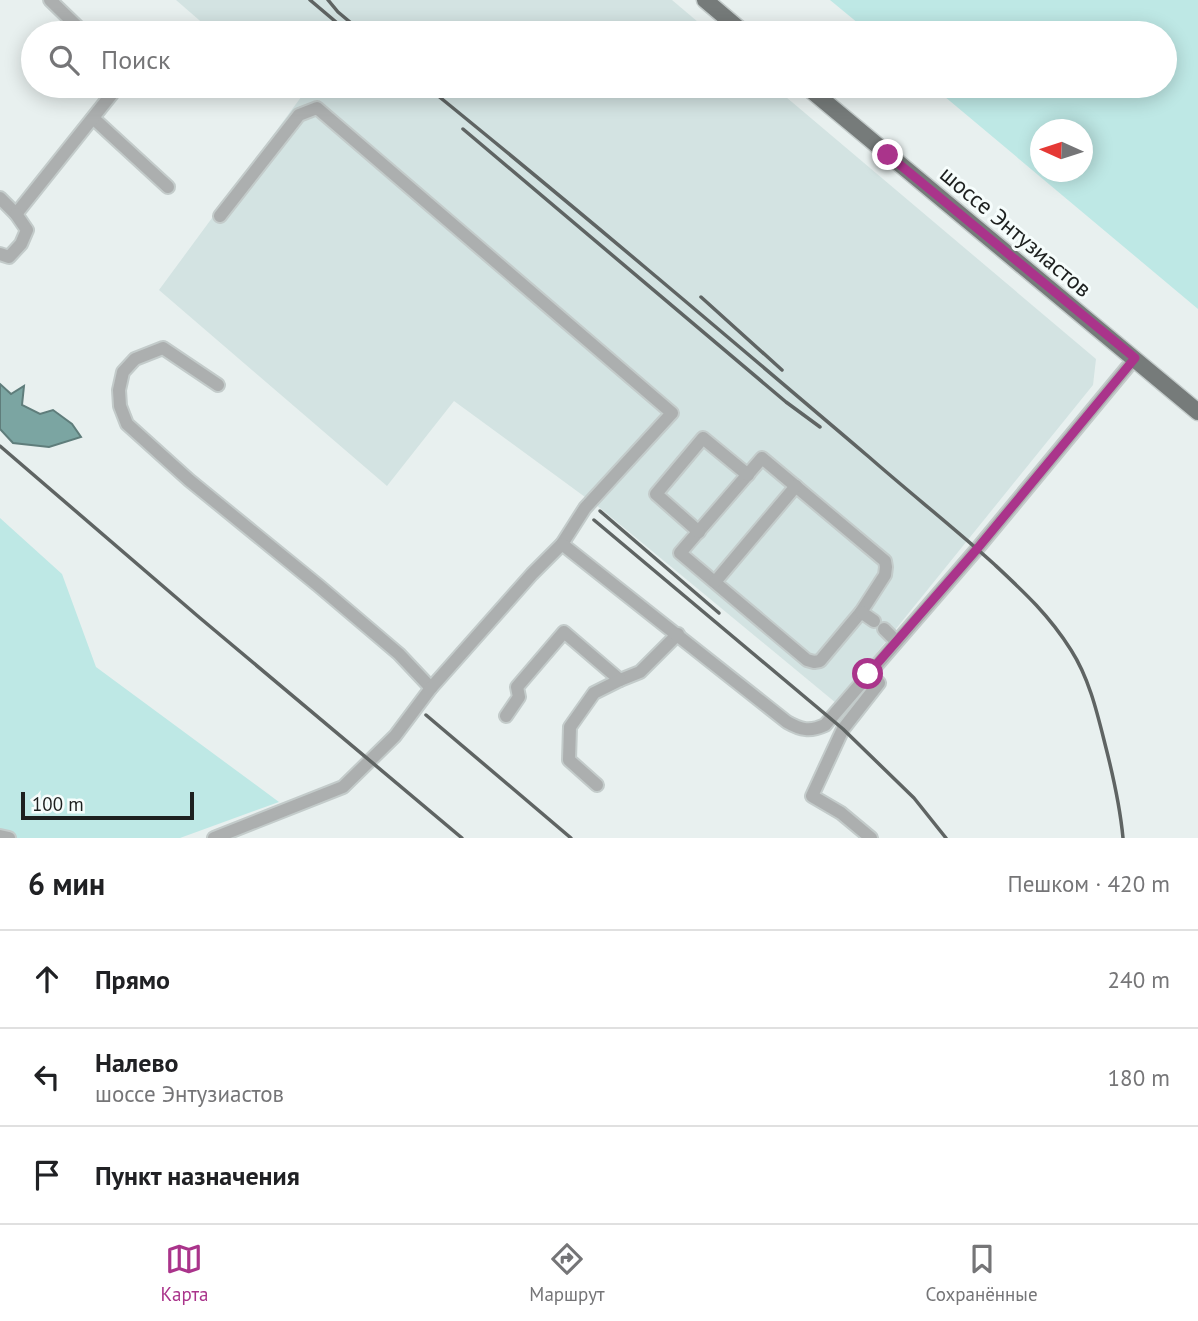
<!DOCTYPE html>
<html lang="ru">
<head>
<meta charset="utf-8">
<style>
  body { margin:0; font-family:"PT Sans",sans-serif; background:#f2f2f2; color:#202124 }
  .compass { position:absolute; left:1030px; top:119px; width:63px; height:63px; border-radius:50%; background:#fff; box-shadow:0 4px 18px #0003; rotate:273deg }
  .scale { position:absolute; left:21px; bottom:18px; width:173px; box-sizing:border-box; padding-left:7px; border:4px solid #1d201f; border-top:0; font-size:19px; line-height:24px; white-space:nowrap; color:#1d201f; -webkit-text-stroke:5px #f6fdfc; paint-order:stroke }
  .stop { position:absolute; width:21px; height:21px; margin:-16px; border:5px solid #aa348b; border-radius:50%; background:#fff }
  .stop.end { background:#aa348b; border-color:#fff; box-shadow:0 2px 7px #0008 }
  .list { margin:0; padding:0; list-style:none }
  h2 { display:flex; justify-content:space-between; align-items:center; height:91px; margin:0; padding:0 28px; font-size:30px }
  h2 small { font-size:23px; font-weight:400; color:#757577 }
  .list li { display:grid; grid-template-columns:46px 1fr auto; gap:21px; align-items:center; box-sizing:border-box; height:98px; padding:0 28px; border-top:2px solid #e0e0e0 }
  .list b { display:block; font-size:26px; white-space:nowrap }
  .list p { margin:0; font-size:23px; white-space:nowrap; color:#757577 }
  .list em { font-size:23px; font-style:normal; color:#757577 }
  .icon { flex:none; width:38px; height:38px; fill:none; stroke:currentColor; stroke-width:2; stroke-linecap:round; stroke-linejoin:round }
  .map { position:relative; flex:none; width:1198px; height:838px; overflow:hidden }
  .search { position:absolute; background:#fff; box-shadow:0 4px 18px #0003; left:21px; right:21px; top:21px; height:77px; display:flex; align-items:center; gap:18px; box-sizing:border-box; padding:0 24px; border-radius:38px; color:#757577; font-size:26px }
  .sheet { height:385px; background:#fff }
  nav { display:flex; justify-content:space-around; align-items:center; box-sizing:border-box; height:98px; border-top:2px solid #e0e0e0; background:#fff; font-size:19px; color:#757577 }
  nav a { display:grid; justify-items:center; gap:4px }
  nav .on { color:#aa348b }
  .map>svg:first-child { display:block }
  .built { fill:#d3e3e2 }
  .green { fill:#bee8e5; fill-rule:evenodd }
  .water { fill:#7ba5a2; stroke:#5f7d7b; stroke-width:2 }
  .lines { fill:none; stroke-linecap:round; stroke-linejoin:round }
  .minor-casing { stroke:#c3cbca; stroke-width:16 }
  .major-casing { stroke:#c3cbca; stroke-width:19 }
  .minor { stroke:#acafaf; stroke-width:12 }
  .major { stroke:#767b7a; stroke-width:16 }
  .rail { stroke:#5f6463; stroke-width:3.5 }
  .route { stroke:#aa348b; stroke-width:9 }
  .labels { text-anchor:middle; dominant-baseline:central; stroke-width:6; stroke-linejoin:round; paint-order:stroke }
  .street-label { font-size:23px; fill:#1d201f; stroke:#f6fdfc }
</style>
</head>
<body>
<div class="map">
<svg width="1198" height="838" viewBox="0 0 1198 838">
  <rect width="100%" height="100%" fill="#e8f0ef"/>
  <g class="built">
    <polygon points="176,0 672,0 711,33 214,33"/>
    <polygon points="304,86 773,86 1096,359 1093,385 836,703 600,508 454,401 387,486 159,290 307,89"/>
  </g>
  <g class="green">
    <path d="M830,0H1198V309L932,86H1165V33H870ZM1040,130H1082V172H1040Z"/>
    <polygon points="0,518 62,574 96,667 279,802 180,838 0,838"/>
  </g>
  <polygon class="water" points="0,384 11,394 24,386 22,405 40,414 53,410 72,424 81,437 49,447 13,443 0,429"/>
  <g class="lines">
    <g class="minor-casing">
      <g id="minor">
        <polyline points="50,0 84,33"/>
        <polyline points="93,118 168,187"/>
        <polyline points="0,198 16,214 115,90 116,86"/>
        <polyline points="220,216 299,115 317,108 672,413 585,508 562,544"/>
        <polyline points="0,254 9,257 21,244 27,230 16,214"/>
        <polyline points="218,385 163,348 135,359 123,372 119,390 120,406 127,424 189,480 319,586 399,654 431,688"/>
        <polygon points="762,458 885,561 886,567 885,575 861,612 820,661 814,662 807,660 680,553"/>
        <polyline points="699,532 656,494 703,438 748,475"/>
        <polyline points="715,582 796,486"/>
        <polyline points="861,612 874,621"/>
        <polyline points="884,629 896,641"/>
        <polyline points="868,674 879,683 843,729 812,796 841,813 871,838"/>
        <polyline points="506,716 519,697 517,687 564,632 620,680 640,672 678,634"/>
        <polyline points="597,785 569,760 570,727 594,693 620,680"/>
        <polyline points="0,836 9,838"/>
        <path d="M214,838L343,787L395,736L431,688L532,574L562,544L787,722C801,730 810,732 825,725L977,549L1135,358"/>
      </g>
    </g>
    <g class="major-casing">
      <g id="major">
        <polyline points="705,0 744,33"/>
        <polyline points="806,86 1198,412"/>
      </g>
    </g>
    <use href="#minor" class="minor"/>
    <use href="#major" class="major"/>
    <g class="rail">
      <polyline points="310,0 349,33"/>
      <polyline points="328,0 338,12 363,33"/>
      <path d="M426,86C575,207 722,332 869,457C910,493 953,527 994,564C1024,592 1049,615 1071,650C1089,678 1097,712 1105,744C1113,775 1120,806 1123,838"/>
      <polyline points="463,129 786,402 820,427"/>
      <polyline points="701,297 782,370"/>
      <polyline points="0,446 200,618 462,838"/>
      <polyline points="600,511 719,613"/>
      <polyline points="594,520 843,729 914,798 946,838"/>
      <polyline points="426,715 571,838"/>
    </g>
  </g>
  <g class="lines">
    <polyline class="route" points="868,674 977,549 1135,358 888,155"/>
  </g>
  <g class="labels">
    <g class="street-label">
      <text transform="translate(1016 231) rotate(40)">шоссе Энтузиастов</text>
    </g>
  </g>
</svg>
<svg class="compass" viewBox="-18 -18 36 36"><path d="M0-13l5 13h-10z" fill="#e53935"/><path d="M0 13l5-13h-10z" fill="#757577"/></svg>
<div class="scale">100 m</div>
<div class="stop" style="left:868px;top:674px"></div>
<div class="stop end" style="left:888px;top:155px"></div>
<div class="search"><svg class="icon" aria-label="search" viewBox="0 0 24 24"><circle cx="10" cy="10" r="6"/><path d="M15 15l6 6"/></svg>Поиск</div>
</div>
<section class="sheet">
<h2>6 мин<small>Пешком · 420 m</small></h2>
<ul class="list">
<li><svg class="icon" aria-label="ahead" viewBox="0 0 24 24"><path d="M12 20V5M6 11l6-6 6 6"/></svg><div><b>Прямо</b></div><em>240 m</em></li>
<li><svg class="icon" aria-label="left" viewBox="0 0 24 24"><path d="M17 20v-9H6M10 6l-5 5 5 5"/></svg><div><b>Налево</b><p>шоссе Энтузиастов</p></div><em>180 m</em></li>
<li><svg class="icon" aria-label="arrive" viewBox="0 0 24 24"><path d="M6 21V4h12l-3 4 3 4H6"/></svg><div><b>Пункт назначения</b></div></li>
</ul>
</section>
<nav>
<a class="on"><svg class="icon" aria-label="map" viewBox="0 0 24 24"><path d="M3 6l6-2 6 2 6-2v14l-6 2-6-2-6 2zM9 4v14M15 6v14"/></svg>Карта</a>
<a><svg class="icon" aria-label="directions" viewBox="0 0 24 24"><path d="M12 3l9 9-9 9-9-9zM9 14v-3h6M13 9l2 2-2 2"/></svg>Маршрут</a>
<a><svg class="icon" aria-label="saved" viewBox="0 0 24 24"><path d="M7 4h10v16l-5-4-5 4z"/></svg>Сохранённые</a>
</nav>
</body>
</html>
